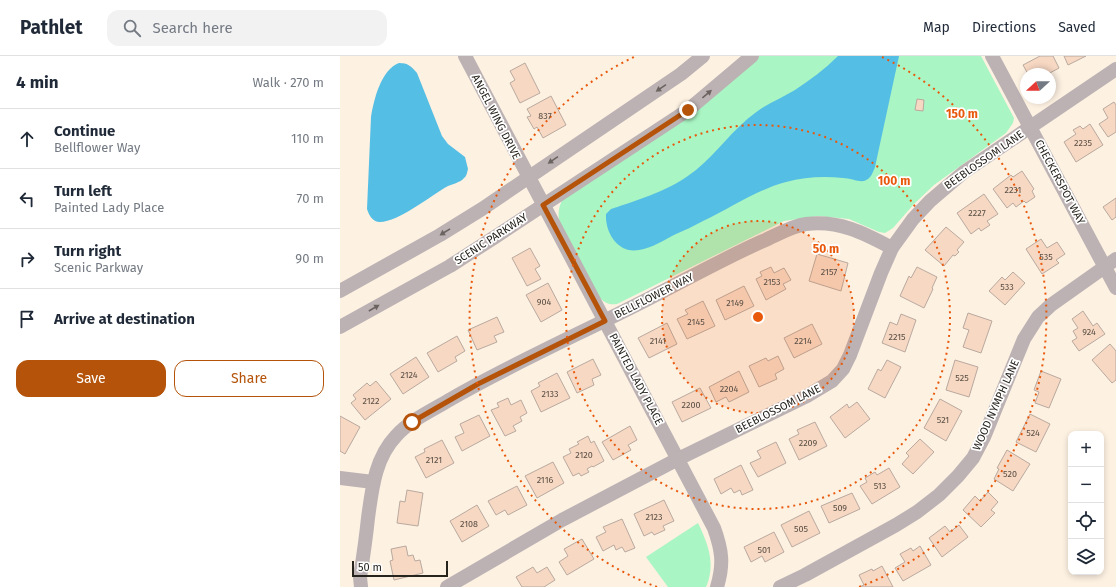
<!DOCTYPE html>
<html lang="en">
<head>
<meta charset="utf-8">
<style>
  body { margin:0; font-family:"Fira Sans",sans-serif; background:#f2f2f3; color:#1f2937 }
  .controls { position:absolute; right:12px; bottom:12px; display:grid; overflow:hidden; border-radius:8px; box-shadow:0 2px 6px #0003 }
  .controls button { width:36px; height:36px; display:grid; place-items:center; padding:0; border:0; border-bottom:1px solid #e0e1e3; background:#fff; color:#1f2937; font:20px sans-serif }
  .compass { position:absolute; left:680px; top:12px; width:36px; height:36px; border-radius:50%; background:#fff; box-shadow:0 2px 6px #0003; rotate:249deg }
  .scale { position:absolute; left:12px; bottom:10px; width:96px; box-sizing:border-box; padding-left:4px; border:2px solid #27231d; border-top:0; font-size:11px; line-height:14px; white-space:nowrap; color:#27231d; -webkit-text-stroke:3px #fff; paint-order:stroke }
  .stop { position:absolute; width:12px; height:12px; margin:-9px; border:3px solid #b45309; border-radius:50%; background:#fff }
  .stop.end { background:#b45309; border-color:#fff; box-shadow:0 1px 4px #0008 }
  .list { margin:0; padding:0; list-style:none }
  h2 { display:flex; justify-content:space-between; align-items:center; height:52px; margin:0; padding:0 16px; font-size:17px }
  h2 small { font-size:13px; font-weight:400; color:#747a83 }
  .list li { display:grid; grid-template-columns:26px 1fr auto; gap:12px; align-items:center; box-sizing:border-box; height:60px; padding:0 16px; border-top:1px solid #e0e1e3 }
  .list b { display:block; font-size:15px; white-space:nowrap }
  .list p { margin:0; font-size:13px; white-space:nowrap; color:#747a83 }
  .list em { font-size:13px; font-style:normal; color:#747a83 }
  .actions { display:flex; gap:8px; padding:12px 16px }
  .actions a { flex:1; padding:9px 0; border:1px solid #b45309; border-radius:12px; text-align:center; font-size:14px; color:#b45309 }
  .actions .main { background:#b45309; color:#fff }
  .icon { flex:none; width:22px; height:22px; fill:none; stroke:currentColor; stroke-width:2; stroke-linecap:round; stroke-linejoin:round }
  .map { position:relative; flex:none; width:776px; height:531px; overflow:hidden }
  header { display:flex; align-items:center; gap:24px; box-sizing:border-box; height:56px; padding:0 20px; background:#fff; border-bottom:1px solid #e0e1e3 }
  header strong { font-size:19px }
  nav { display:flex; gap:22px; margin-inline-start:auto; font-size:14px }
  .search { width:280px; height:36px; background:#f2f2f3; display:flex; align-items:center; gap:10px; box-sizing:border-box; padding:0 14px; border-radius:12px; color:#747a83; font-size:15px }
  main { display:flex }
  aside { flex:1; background:#fff }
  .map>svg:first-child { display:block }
  .green { fill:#a9f5c3 }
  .water { fill:#55bee4 }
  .building { fill:#f7d8c3; stroke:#b9a99f }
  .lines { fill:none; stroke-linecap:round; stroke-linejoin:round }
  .minor { stroke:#bcb2b3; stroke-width:14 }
  .oneway { fill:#6a6360 }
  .route { stroke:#b45309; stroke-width:5 }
  .ring { fill:none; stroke:#e8590c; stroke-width:2; stroke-dasharray:2 4 }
  .labels { text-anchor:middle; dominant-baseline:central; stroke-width:3.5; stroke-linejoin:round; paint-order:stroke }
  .number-label { font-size:9px; fill:#5b5046 }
  .street-label { font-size:11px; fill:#27231d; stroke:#fff }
  .centre { fill:#e8590c; stroke:#fff; stroke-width:2 }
  .ring-label { font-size:12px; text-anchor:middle; font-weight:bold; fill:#e8590c; stroke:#fff; stroke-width:3.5; stroke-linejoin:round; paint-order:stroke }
</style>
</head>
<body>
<header>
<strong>Pathlet</strong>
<div class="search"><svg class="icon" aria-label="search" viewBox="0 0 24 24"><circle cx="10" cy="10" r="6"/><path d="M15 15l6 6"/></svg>Search here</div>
<nav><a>Map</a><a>Directions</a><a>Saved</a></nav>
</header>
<main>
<aside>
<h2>4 min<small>Walk · 270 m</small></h2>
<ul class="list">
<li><svg class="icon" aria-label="ahead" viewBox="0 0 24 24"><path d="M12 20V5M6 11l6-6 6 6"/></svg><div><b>Continue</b><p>Bellflower Way</p></div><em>110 m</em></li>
<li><svg class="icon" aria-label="left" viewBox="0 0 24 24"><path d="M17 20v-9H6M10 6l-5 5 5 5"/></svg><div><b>Turn left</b><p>Painted Lady Place</p></div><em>70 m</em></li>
<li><svg class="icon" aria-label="right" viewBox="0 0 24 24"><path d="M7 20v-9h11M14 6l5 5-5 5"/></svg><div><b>Turn right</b><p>Scenic Parkway</p></div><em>90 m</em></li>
<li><svg class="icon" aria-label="arrive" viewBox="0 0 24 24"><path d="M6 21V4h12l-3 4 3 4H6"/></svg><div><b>Arrive at destination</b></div></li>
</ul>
<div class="actions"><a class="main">Save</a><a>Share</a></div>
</aside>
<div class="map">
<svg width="776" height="531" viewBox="0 0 776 531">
  <rect width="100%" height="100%" fill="#fdf1e2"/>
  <g class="green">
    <path d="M416,0H641L674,62L673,67L666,77L594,129L574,148L553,172L545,177L539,176L509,163L478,160L444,165L277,248C268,249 265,247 259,241L220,167C217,157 219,151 223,142Z"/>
    <path d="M358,467C368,488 376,508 366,531H328L306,501Z"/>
  </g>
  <g class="water">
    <path d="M498,0H559L535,111C533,116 531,123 524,125C518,126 510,122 503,122C484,120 464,121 446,126C416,134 391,152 363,165C354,170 345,174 336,178C324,184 312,192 299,194C278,198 265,177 266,158L271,153C301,143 331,134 356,114C378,96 393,73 415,57C428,47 442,42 455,34C470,24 485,13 498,0Z"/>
    <path d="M59,7C68,7 71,10 77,17L102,80L108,88L125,101L128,113C127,116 127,120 124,122C121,126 113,128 108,130C92,139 57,167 39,166C32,165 29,159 27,153L31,61C34,43 41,14 59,7Z"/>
  </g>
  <g class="building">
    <polygon points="700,0 713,0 719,12 708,18 688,18 683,9"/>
    <polygon points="724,0 746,0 728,9"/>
    <polygon points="185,7 200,37 180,47 170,27 175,24 170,15"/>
    <polygon points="211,40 226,69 203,82 197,71 194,73 187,61 191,60 187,53"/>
    <polygon points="577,43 584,44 583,55 575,54"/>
    <polygon points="774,46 776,49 776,76 768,81 759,68 768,62 763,53"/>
    <polygon points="750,68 763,89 736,106 724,86 736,78 733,74 740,70 743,73"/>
    <polygon points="682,115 694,133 692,135 695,141 686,147 684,145 676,151 673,147 667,152 653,133 671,119 673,121"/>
    <polygon points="644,138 658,158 647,165 650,169 641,175 639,172 631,178 617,157"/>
    <polygon points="776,142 776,161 772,164 763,151"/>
    <polygon points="606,171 624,186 617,194 619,196 615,200 613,199 604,210 585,194"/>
    <polygon points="701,183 707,192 717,186 725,198 716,204 719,207 702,218 686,193"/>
    <polygon points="190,192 200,210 195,213 201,223 187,230 172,202"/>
    <polygon points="477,198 508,207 501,235 469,225"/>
    <polygon points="431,211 434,217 444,212 451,224 443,228 446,233 426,244 416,223 422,220 420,216"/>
    <polygon points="577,211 597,221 592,232 593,233 584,252 560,240 569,220 571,222"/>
    <polygon points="673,216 685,227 665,249 649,235 662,221 665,224"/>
    <polygon points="208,227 222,254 201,266 186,239"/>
    <polygon points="404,230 414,250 385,264 376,244"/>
    <polygon points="363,245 375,270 347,283 337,263 348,258 345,254"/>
    <polygon points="743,255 753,270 757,267 765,278 739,295 732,285 737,282 733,275 738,272 732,263"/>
    <polygon points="628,257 652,265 641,297 623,291 629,274 623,272"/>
    <polygon points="561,258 576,264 565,296 542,287 550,266 557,269"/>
    <polygon points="157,261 164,276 154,280 157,286 137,294 128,274"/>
    <polygon points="327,267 337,288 309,302 298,282"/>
    <polygon points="472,268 482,288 454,302 444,282"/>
    <polygon points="117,280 125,295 115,301 117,305 98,316 87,297"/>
    <polygon points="770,288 776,295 776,324 772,327 752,304"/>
    <polygon points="438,300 444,313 435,318 437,323 419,331 409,310 426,302 428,305"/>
    <polygon points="76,301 89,321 63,338 50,318"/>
    <polygon points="253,303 261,319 252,323 254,329 237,337 227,316"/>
    <polygon points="547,304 561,311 545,342 528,333 538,313 541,315"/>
    <polygon points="615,304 638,311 629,341 606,334"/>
    <polygon points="399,315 409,336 389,346 386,341 376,346 369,331"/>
    <polygon points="701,315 721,323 709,352 695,347 699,336 694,334"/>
    <polygon points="217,317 230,342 201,356 191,335 200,330 198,327"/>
    <polygon points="36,325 51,343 25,364 11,347 16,343 13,339 27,327 30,330"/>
    <polygon points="360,332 371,352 342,366 332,346"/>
    <polygon points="168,342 171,349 181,344 187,357 180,361 182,365 173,370 176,375 165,380 151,354 159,351 157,347"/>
    <polygon points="600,343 622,355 606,385 584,372"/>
    <polygon points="517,346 530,363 505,382 490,361 507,348 509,352"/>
    <polygon points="690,358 710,368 696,396 676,386"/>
    <polygon points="139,359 150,380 122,395 115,381 124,377 120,368"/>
    <polygon points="0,360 20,371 5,398 0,395"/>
    <polygon points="475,366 487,390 459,404 449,383 459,378 457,374"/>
    <polygon points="290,370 297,384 288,389 291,394 273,404 262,386"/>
    <polygon points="248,380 251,387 254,385 264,405 253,411 252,410 247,413 249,416 241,420 239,417 233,420 223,401 231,397 229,393 239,388 237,386"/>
    <polygon points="580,383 594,396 573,418 562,408 569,400 566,397"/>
    <polygon points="102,384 114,407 86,422 75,401 85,396 84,393"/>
    <polygon points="436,386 446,407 418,421 410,407 421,402 417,395"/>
    <polygon points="667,394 690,408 673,435 654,423 659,413 657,412"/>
    <polygon points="213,406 224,427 197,442 185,420"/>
    <polygon points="401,409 413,434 402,439 400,434 394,437 391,432 381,438 374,423"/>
    <polygon points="549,412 560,431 532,448 520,430 527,426 525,422 535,416 537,419"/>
    <polygon points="177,430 187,449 168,459 165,454 156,459 148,445"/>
    <polygon points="67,434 83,437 78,470 57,467 60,445 65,446"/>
    <polygon points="648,436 658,446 651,454 655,457 641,471 623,454 635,440 640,445"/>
    <polygon points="512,437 520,453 489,467 481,450"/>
    <polygon points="324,444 334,465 323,470 325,474 314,479 312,476 304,480 294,458"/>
    <polygon points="137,449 149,470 122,486 110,465"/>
    <polygon points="469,455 480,477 452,491 441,469"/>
    <polygon points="282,463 295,492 285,496 282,491 276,494 274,489 263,495 256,481 266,476 263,471"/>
    <polygon points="619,469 628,481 602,501 589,482 605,470 610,476"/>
    <polygon points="434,476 444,496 425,506 422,500 411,506 404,491"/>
    <polygon points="242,483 254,503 227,519 219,506 228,500 224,493"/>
    <polygon points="66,490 68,500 73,499 75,505 80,504 83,517 54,524 50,505 53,504 51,493"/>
    <polygon points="580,490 591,509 563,525 555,512 565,506 560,498 571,492 573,495"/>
    <polygon points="542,510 553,531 519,531 524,529 519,519 532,513 533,515"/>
    <polygon points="193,511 197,517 207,511 215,524 204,531 182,531 176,521"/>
  </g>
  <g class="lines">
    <g class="minor">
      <path d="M125,0L374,472C382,494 384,508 377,531"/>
      <polyline points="652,0 776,232"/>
      <polyline points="0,235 100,179 142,153 341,18 363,0"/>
      <polyline points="0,271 110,210 155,181 348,54 412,0"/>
      <polyline points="0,422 33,426"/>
      <path d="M21,531L20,521C23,502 26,482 28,462C32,433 35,402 56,380C70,364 93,354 111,343C175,306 244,276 310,242C347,223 385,202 423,185C437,179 451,170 466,168C499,164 524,177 552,192"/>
      <polyline points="107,531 222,464 338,403 467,340 492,325 503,313 510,299 541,217 552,192 573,163 590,145 624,116 776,13"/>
      <polyline points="440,531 465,519 556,469 577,456 599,439 618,420 633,402 644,381 684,283 698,261 711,249 776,203"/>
    </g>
  </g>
  <defs><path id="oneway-solid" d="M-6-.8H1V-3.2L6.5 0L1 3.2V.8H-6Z"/></defs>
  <g class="oneway">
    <use href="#oneway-solid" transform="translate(321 32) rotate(146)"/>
    <use href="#oneway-solid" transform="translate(367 38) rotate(-40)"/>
    <use href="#oneway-solid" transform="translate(213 104) rotate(146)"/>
    <use href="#oneway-solid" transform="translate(105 176) rotate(148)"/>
    <use href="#oneway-solid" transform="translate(34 252) rotate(-30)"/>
  </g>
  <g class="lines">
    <polyline class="route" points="72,366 138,328 265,265 203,149 348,54"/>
  </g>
  <circle cx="418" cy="261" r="96" fill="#e8590c" fill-opacity=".12"/>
  <g class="ring">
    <circle cx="418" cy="261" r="96"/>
    <circle cx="418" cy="261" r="192"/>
    <path d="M317 531A288 288 0 0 1 294 1M542 1A288 288 0 0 1 519 531"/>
  </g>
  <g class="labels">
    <g class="number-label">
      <text x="205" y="60">837</text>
      <text x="743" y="87">2235</text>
      <text x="673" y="134">2231</text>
      <text x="637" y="157">2227</text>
      <text x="706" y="201">535</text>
      <text x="489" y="216">2157</text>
      <text x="432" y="226">2153</text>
      <text x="667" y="231">533</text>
      <text x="204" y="246">904</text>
      <text x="395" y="247">2149</text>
      <text x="356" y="266">2145</text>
      <text x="749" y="276">924</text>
      <text x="557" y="281">2215</text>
      <text x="318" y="285">2141</text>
      <text x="463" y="285">2214</text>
      <text x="69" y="319">2124</text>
      <text x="622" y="322">525</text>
      <text x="389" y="333">2204</text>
      <text x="210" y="338">2133</text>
      <text x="31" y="345">2122</text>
      <text x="351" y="349">2200</text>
      <text x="603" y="364">521</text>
      <text x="693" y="377">524</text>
      <text x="468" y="387">2209</text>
      <text x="244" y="399">2120</text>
      <text x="94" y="404">2121</text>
      <text x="670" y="418">520</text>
      <text x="205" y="424">2116</text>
      <text x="540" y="430">513</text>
      <text x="500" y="452">509</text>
      <text x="314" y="461">2123</text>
      <text x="129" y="468">2108</text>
      <text x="461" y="473">505</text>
      <text x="424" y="494">501</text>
    </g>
    <g class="street-label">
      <text transform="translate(156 61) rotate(63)">ANGEL WING DRIVE</text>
      <text transform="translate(644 104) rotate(-35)">BEEBLOSSOM LANE</text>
      <text transform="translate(720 126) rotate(62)">CHECKERSPOT WAY</text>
      <text transform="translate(151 183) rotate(-33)">SCENIC PARKWAY</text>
      <text transform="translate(314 240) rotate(-27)">BELLFLOWER WAY</text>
      <text transform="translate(296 323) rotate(62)">PAINTED LADY PLACE</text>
      <text transform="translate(656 349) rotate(-66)">WOOD NYMPH LANE</text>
      <text transform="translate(438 353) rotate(-27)">BEEBLOSSOM LANE</text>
    </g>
  </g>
  <circle cx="418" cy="261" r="6" class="centre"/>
  <g class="ring-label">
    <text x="622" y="62">150 m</text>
    <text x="554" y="129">100 m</text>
    <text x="486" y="197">50 m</text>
  </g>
</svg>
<div class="controls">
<button>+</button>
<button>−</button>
<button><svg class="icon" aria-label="locate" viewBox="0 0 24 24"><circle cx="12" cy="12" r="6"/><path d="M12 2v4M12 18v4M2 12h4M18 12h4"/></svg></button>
<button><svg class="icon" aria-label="layers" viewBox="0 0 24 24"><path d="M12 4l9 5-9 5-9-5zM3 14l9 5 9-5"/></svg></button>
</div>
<svg class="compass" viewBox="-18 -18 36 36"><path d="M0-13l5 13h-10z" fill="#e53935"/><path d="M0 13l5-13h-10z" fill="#747a83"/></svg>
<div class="scale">50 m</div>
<div class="stop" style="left:72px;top:366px"></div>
<div class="stop end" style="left:348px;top:54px"></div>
</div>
</main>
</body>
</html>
